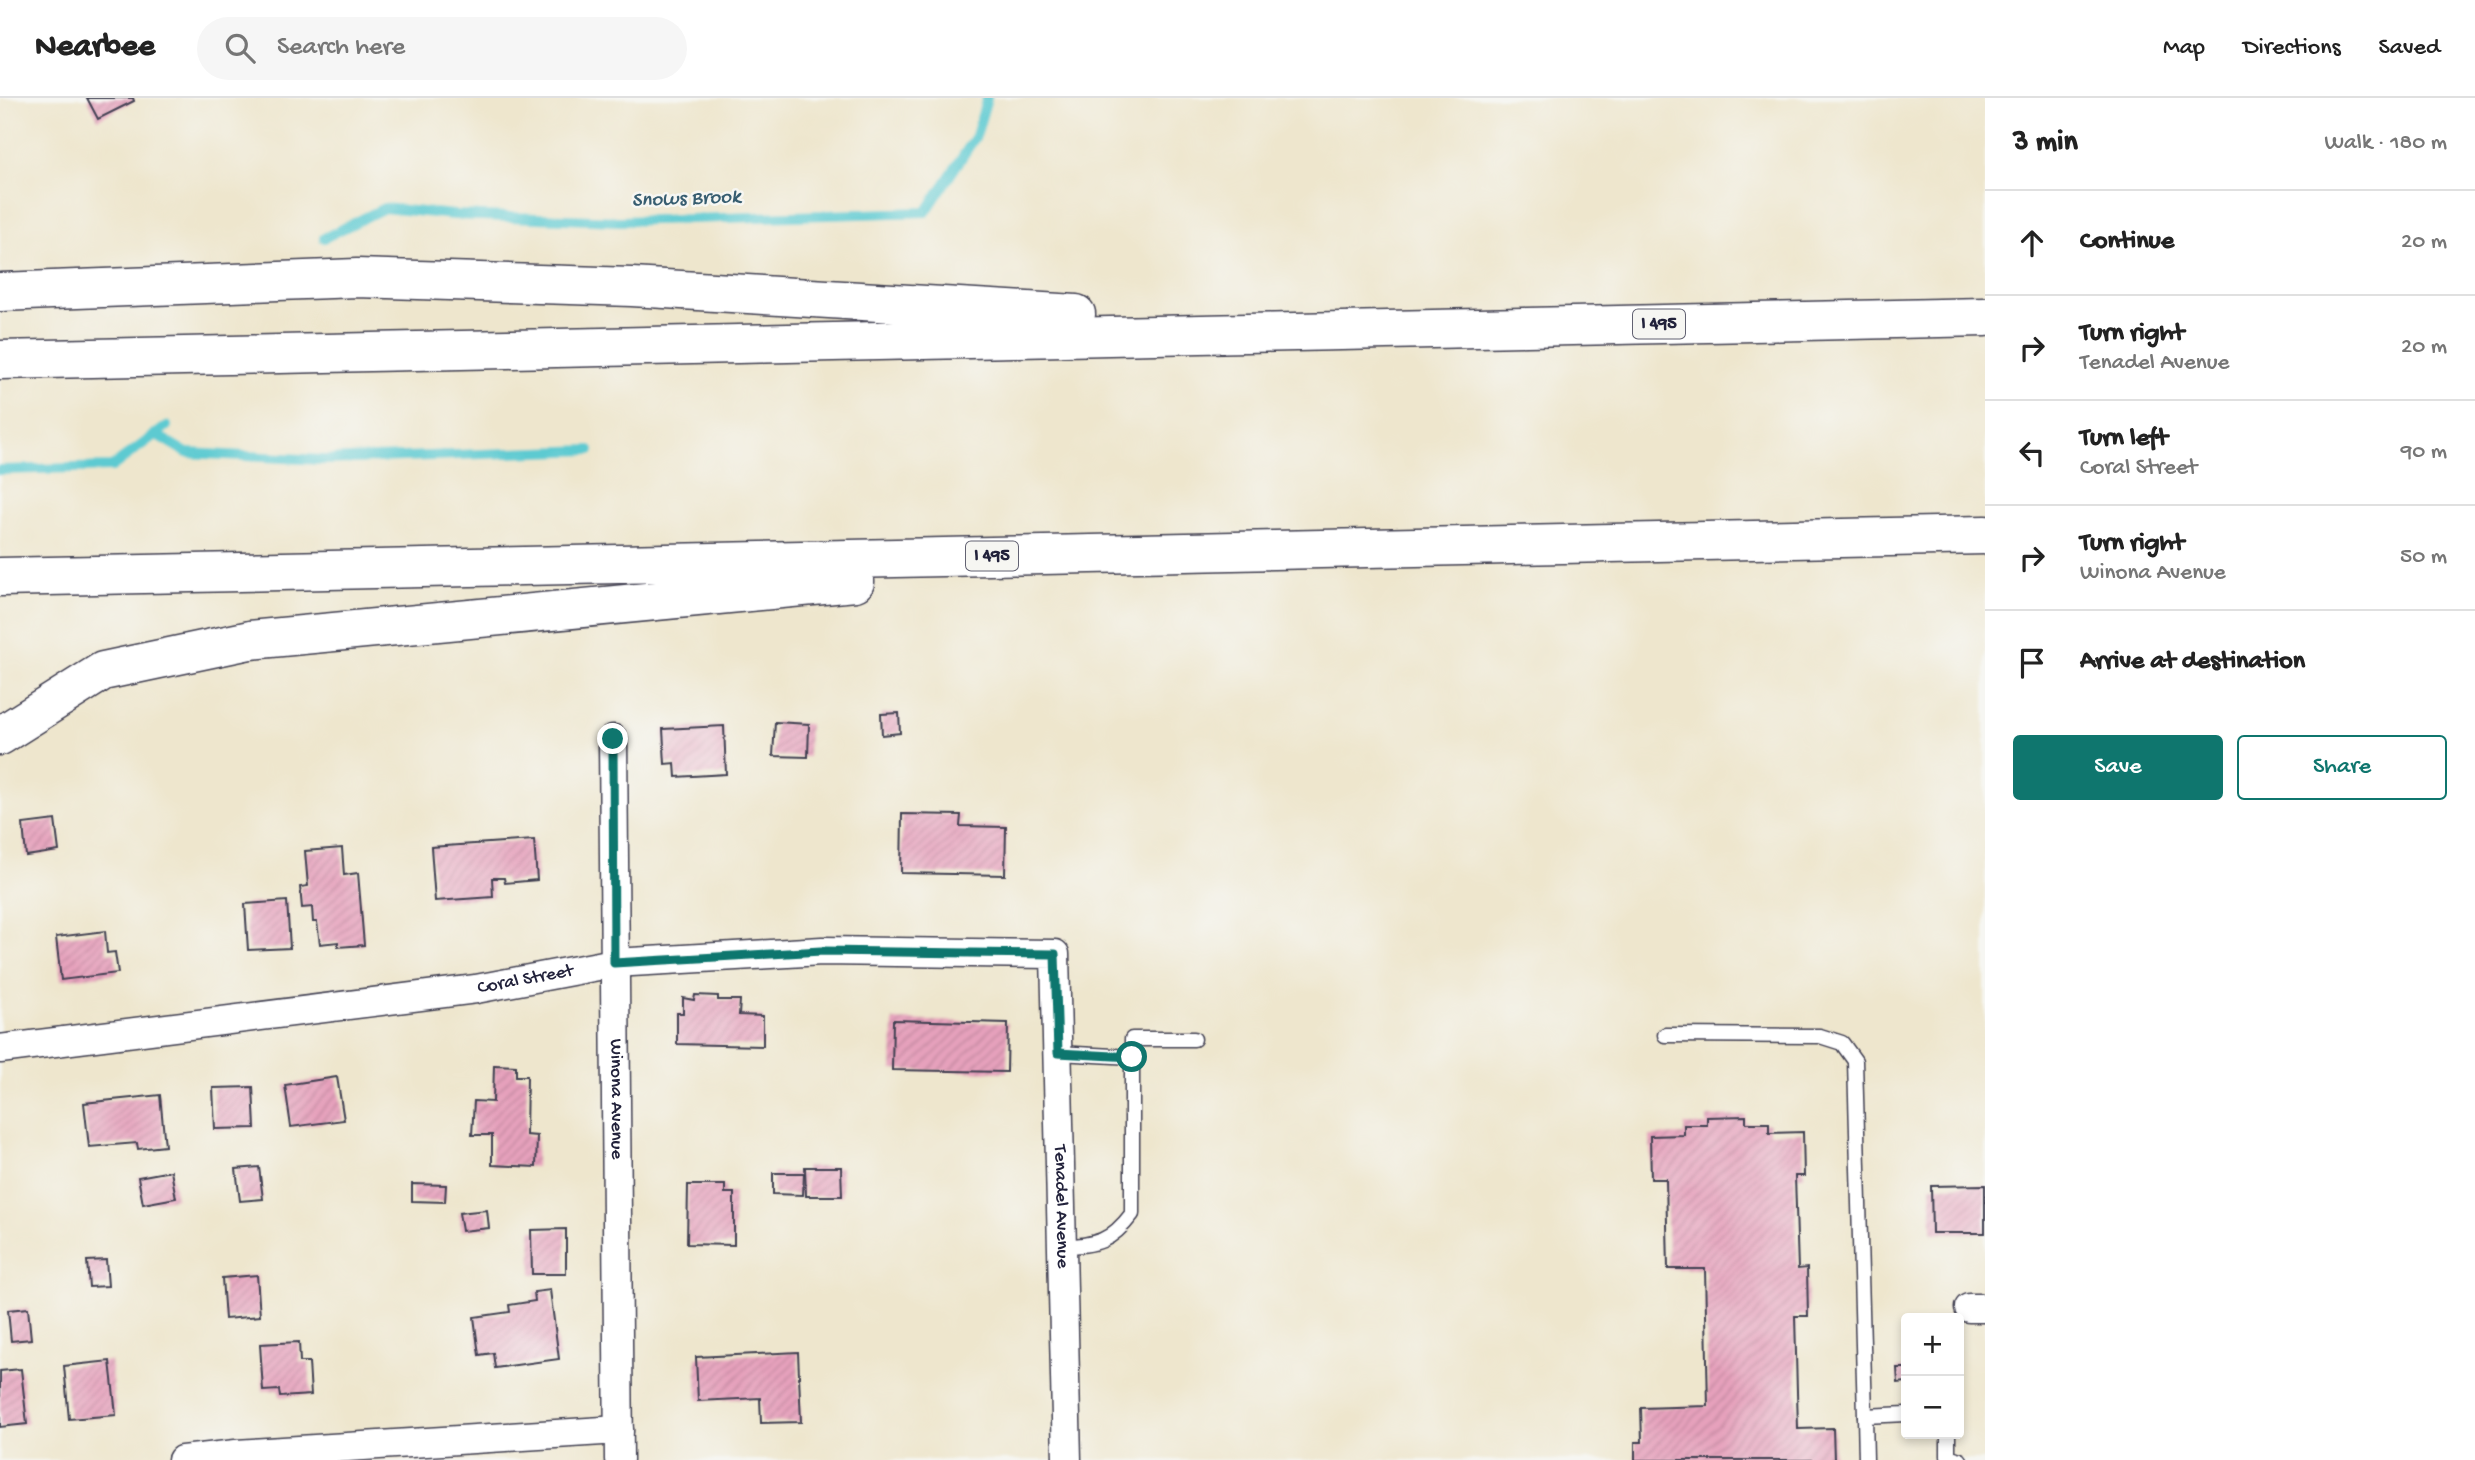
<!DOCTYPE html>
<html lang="en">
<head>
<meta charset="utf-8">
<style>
  body { margin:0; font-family:"Gochi Hand",sans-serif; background:#f6f6f6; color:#222 }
  .controls { position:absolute; right:21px; bottom:21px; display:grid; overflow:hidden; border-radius:7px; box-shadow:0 4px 10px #0003 }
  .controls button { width:63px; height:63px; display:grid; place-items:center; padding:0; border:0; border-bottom:2px solid #e0e0e0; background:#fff; color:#222; font:35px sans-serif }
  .stop { position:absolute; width:21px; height:21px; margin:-16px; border:5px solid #0f766e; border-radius:50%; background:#fff }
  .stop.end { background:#0f766e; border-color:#fff; box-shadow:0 2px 7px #0008 }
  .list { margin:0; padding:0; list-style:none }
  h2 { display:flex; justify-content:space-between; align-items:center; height:91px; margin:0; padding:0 28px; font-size:30px }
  h2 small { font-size:23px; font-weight:400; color:#767676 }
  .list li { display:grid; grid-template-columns:46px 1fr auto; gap:21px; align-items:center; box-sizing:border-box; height:105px; padding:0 28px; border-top:2px solid #e0e0e0 }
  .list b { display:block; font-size:26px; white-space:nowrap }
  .list p { margin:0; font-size:23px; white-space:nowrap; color:#767676 }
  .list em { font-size:23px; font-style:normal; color:#767676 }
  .actions { display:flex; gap:14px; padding:21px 28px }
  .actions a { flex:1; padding:16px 0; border:2px solid #0f766e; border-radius:7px; text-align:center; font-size:24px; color:#0f766e }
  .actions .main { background:#0f766e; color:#fff }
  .icon { flex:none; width:38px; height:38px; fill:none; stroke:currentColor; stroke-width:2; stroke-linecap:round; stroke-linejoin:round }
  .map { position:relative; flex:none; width:1985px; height:1362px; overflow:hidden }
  header { display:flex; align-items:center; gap:42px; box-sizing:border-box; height:98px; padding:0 35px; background:#fff; border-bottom:2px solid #e0e0e0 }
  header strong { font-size:33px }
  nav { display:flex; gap:38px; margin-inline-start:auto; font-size:24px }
  .search { width:490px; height:63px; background:#f6f6f6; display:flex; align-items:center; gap:18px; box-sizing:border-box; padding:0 24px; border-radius:38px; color:#767676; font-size:26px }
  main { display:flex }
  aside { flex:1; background:#fff }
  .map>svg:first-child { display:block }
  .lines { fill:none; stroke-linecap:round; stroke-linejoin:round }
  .stream { stroke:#5dcad1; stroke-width:10 }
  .building { fill:url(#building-hatch) }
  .service-casing { stroke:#413f51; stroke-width:17 }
  .minor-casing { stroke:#413f51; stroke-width:31 }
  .motorway-casing { stroke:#413f51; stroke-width:41 }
  .service { stroke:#fff; stroke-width:14 }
  .minor { stroke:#fff; stroke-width:28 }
  .motorway { stroke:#fff; stroke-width:38 }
  .route { stroke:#0f766e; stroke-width:9 }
  .labels { text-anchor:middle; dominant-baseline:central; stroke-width:5; stroke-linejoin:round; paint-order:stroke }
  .shield { fill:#f6f6f2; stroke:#626272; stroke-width:2 }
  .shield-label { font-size:18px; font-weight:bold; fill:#22223b }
  .street-label { font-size:19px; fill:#22223b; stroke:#f6f6f2 }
  .water-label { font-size:21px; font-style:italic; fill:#375d70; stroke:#f6f6f2 }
</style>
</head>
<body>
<header>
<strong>Nearbee</strong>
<div class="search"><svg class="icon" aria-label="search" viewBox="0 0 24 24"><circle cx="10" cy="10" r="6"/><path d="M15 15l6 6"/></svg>Search here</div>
<nav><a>Map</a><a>Directions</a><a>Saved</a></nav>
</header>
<main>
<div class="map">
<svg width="1985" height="1362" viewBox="0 0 1985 1362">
  <defs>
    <pattern id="building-hatch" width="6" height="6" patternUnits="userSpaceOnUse" patternTransform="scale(1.75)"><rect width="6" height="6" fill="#e6a1bc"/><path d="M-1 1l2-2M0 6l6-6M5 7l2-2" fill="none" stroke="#c58aa2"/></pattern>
  </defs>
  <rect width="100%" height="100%" fill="#f6f6f2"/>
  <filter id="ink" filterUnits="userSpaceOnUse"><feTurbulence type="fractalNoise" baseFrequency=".0143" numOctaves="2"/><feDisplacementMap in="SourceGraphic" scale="14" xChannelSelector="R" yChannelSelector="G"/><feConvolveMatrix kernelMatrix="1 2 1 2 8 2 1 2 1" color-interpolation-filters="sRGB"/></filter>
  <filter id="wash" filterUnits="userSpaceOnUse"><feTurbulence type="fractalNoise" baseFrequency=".00686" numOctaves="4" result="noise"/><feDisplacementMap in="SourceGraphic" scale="28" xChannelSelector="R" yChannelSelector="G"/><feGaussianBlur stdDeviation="1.57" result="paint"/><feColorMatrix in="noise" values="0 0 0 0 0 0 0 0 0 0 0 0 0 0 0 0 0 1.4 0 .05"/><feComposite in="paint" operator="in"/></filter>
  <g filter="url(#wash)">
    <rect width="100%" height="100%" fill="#eee6cd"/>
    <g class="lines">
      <g class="stream">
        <polyline points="324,140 384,110 454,117 620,123 926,114 976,38 987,0"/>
        <polyline points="155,336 187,355 323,362 590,352"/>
        <polyline points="0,372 112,369 167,328"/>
      </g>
    </g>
    <g id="blocks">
      <g class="building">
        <polygon points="87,0 133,0 134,3 98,21"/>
        <polygon points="899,615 900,635 882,637 881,616"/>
        <polygon points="775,624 809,626 808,659 773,658"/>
        <polygon points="724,628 726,676 676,679 675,665 665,666 663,631"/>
        <polygon points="902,716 961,717 960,728 1006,729 1005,777 901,775"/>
        <polygon points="55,722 59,753 26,758 23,726"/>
        <polygon points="534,742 537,782 505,785 504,780 492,780 493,799 435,803 431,749"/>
        <polygon points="342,750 344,777 358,775 364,847 338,849 338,844 320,846 317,824 313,824 312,809 302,810 300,789 308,788 305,753"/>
        <polygon points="287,803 290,850 248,852 245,806"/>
        <polygon points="105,833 107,855 115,854 118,875 61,882 56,839"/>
        <polygon points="695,897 718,898 718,902 740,902 739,917 763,918 763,948 677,946 677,915 683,915 683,900 694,902"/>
        <polygon points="893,922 1008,925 1007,974 892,972"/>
        <polygon points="494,967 516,968 516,978 527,978 526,1037 537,1038 536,1069 492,1067 492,1037 472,1037 474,1003 493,1004"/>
        <polygon points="337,979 344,1022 291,1029 285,987"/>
        <polygon points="253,989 255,1030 215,1031 213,990"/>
        <polygon points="160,997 165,1048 138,1051 137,1045 89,1049 84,1005"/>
        <polygon points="1746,1018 1746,1025 1769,1025 1769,1035 1803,1034 1804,1078 1795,1078 1798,1171 1807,1170 1808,1218 1795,1218 1798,1331 1833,1330 1834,1362 1635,1362 1635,1344 1642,1344 1641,1310 1708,1308 1705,1171 1668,1171 1666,1081 1651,1081 1650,1038 1684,1037 1684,1027 1707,1027 1707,1019"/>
        <polygon points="259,1069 263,1101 240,1103 236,1071"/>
        <polygon points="805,1069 841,1069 842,1098 806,1098"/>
        <polygon points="171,1073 176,1100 143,1106 138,1079"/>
        <polygon points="773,1075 804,1075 803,1097 773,1096"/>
        <polygon points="412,1086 446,1087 445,1104 412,1103"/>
        <polygon points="688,1087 725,1087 725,1095 734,1095 734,1147 687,1146"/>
        <polygon points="1985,1087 1985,1135 1932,1135 1931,1088"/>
        <polygon points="487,1112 489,1130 462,1133 459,1115"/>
        <polygon points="566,1131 566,1176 532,1176 531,1132"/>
        <polygon points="106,1162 108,1188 89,1189 87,1163"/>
        <polygon points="257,1177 260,1218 225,1221 222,1180"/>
        <polygon points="550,1192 559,1261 495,1270 493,1255 479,1257 474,1219 510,1214 509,1207 535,1203 534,1194"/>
        <polygon points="28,1210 31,1241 11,1243 8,1212"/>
        <polygon points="299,1244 300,1264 309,1264 311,1297 280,1299 279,1292 263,1293 260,1246"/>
        <polygon points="798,1254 801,1324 761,1325 760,1300 698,1303 696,1259"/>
        <polygon points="110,1263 116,1317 69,1321 64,1268"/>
        <polygon points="1897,1270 1906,1270 1906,1284 1898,1285"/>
        <polygon points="21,1271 27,1326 0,1329 0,1273"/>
      </g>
    </g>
  </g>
  <g filter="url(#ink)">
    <use href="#blocks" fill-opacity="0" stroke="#413f51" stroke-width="2"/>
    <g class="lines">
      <g class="service-casing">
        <g id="service">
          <polyline points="1665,937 1820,938 1842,945 1855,963 1865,1318"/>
          <path d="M1058,955L1132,959V1116C1110,1145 1097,1146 1062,1149"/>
          <polyline points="1132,959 1132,941 1194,941"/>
          <polyline points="1948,1336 1948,1358 1960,1362"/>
          <polyline points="1866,1362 1865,1318 1906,1316"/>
        </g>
      </g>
      <g class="minor-casing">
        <g id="minor">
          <path id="s1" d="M613,641L619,1362"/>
          <path id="s2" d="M0,951L476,891L614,865L822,853L1055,856L1067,1362"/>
          <polyline points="1969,1210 1985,1210"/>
          <polyline points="182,1362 236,1356 619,1332"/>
        </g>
      </g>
      <g class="motorway-casing">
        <g id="motorway">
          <polyline points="0,194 357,180 632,189 1076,216"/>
          <polyline points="0,262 1985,219"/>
          <polyline points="0,479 1985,437"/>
          <polyline points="0,638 103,573 250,542 855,484"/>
        </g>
      </g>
      <use href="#service" class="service"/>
      <use href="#minor" class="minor"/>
      <use href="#motorway" class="motorway"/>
    </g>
  </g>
  <g class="lines" filter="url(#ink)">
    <polyline class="route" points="613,641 614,865 821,853 1055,856 1058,955 1132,959"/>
  </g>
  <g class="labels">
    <g class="shield">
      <rect x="1633" y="211.5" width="52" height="29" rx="5"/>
      <rect x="966" y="443.5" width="52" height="29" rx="5"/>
    </g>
    <g class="shield-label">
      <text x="1659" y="226">I 495</text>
      <text x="992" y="458">I 495</text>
    </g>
    <g class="street-label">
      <text stroke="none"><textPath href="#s2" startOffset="530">Coral Street</textPath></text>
      <text stroke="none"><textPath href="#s1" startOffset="360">Winona Avenue</textPath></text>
      <text stroke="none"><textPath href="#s2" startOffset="1314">Tenadel Avenue</textPath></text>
    </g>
    <g class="water-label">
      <text transform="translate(686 102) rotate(-2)">Snows Brook</text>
    </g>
  </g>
</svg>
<div class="controls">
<button>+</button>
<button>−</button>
</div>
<div class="stop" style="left:1132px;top:959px"></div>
<div class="stop end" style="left:613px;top:641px"></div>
</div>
<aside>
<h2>3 min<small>Walk · 180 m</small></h2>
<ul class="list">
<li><svg class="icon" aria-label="ahead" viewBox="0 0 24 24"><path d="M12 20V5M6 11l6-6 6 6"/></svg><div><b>Continue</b></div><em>20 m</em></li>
<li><svg class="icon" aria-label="right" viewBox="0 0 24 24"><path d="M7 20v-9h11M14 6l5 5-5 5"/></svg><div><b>Turn right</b><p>Tenadel Avenue</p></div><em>20 m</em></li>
<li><svg class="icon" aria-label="left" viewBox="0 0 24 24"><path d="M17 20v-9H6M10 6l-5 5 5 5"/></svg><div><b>Turn left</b><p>Coral Street</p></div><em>90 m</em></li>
<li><svg class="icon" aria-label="right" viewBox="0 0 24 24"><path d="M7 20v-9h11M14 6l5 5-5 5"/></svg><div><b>Turn right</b><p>Winona Avenue</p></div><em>50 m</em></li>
<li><svg class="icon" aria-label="arrive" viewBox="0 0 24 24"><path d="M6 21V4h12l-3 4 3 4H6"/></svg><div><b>Arrive at destination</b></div></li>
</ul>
<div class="actions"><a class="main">Save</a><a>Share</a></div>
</aside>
</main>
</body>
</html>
